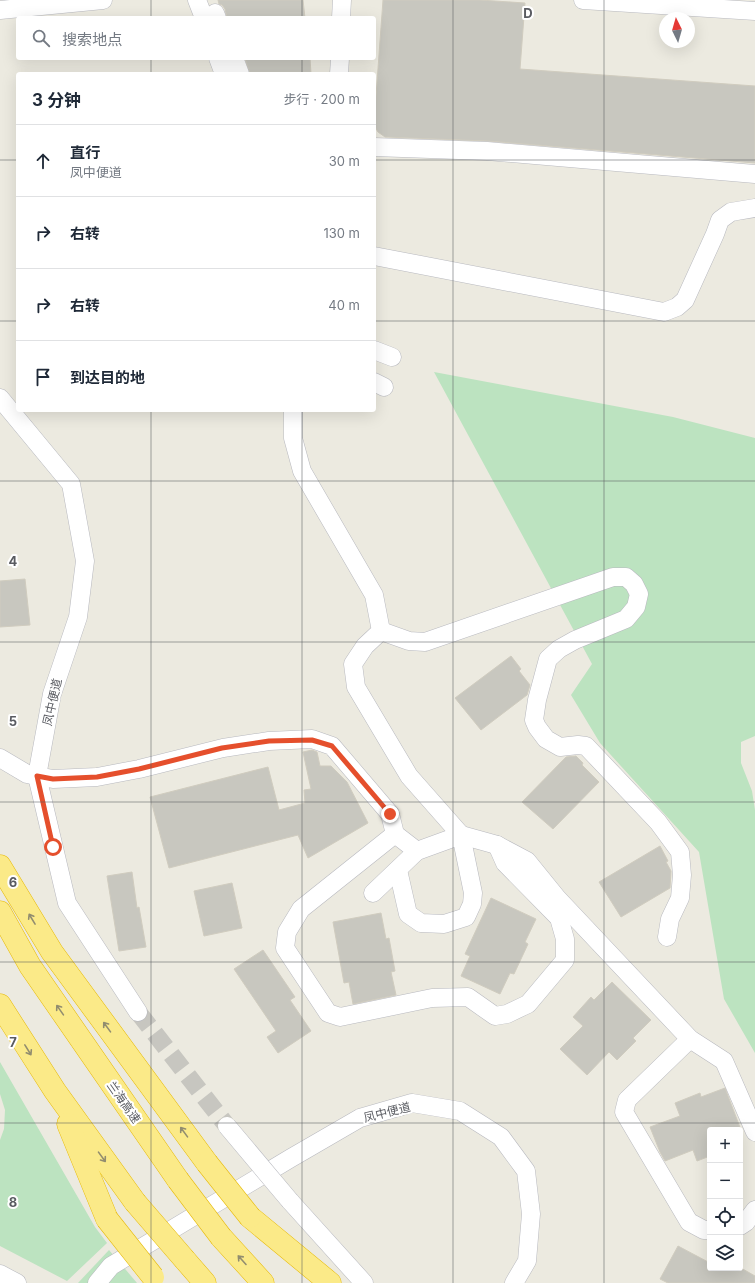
<!DOCTYPE html>
<html lang="zh">
<head>
<meta charset="utf-8">
<style>
  body { margin:0; font-family:Inter,"Noto Sans SC",sans-serif; background:#f2f2f3; color:#1f2937 }
  .controls { position:absolute; right:12px; bottom:12px; display:grid; overflow:hidden; border-radius:4px; box-shadow:0 4px 16px #0002 }
  .controls button { width:36px; height:36px; display:grid; place-items:center; padding:0; border:0; border-bottom:1px solid #e0e1e3; background:#fff; color:#1f2937; font:20px sans-serif }
  .compass { position:absolute; left:659px; top:12px; width:36px; height:36px; border-radius:50%; background:#fff; box-shadow:0 4px 16px #0002; rotate:355deg }
  .stop { position:absolute; width:12px; height:12px; margin:-9px; border:3px solid #e54f2c; border-radius:50%; background:#fff }
  .stop.end { background:#e54f2c; border-color:#fff; box-shadow:0 1px 4px #0008 }
  .list { margin:0; padding:0; list-style:none }
  h2 { display:flex; justify-content:space-between; align-items:center; height:52px; margin:0; padding:0 16px; font-size:17px }
  h2 small { font-size:13px; font-weight:400; color:#747a83 }
  .list li { display:grid; grid-template-columns:26px 1fr auto; gap:12px; align-items:center; box-sizing:border-box; height:72px; padding:0 16px; border-top:1px solid #e0e1e3 }
  .list b { display:block; font-size:15px; white-space:nowrap }
  .list p { margin:0; font-size:13px; white-space:nowrap; color:#747a83 }
  .list em { font-size:13px; font-style:normal; color:#747a83 }
  .icon { flex:none; width:22px; height:22px; fill:none; stroke:currentColor; stroke-width:2; stroke-linecap:round; stroke-linejoin:round }
  .map { position:relative; flex:none; width:755px; height:1283px; overflow:hidden }
  .search { position:absolute; background:#fff; box-shadow:0 4px 16px #0002; left:16px; top:16px; width:360px; height:44px; display:flex; align-items:center; gap:10px; box-sizing:border-box; padding:0 14px; border-radius:4px; color:#747a83; font-size:15px }
  .panel { position:absolute; background:#fff; box-shadow:0 4px 16px #0002; left:16px; top:72px; width:360px; height:340px; border-radius:4px }
  .map>svg:first-child { display:block }
  .green { fill:#bce3c0 }
  .building { fill:#c8c7bf; stroke:#d0ccbf }
  .lines { fill:none; stroke-linecap:round; stroke-linejoin:round }
  .minor-tunnel { stroke:#c7c6c0; stroke-width:18; stroke-dasharray:18 9; stroke-linecap:butt }
  .minor-casing { stroke:#b8b9bf; stroke-width:19 }
  .highway-casing { stroke:#e7b904; stroke-width:23 }
  .minor { stroke:#fff; stroke-width:18 }
  .highway { stroke:#fbea88; stroke-width:22 }
  .minor-bridge-casing { stroke:#b8b9bf; stroke-width:19; stroke-linecap:butt }
  .highway-bridge-casing { stroke:#e7b904; stroke-width:23; stroke-linecap:butt }
  .minor-bridge { stroke:#fff; stroke-width:18 }
  .highway-bridge { stroke:#fbea88; stroke-width:22 }
  .oneway { stroke:#928d6f }
  .route { stroke:#e54f2c; stroke-width:5 }
  .grid { fill:none; stroke:#595b61; stroke-width:1; stroke-opacity:0.55 }
  .labels { text-anchor:middle; dominant-baseline:central; stroke-width:4; stroke-linejoin:round; paint-order:stroke }
  .street-label { font-size:12px; fill:#595b61; stroke:#fff }
  .grid-label { font-size:13px; text-anchor:middle; font-weight:bold; fill:#595b61; stroke:#fff; stroke-width:4; stroke-linejoin:round; paint-order:stroke }
</style>
</head>
<body>
<div class="map">
<svg width="755" height="1283" viewBox="0 0 755 1283">
  <rect width="100%" height="100%" fill="#eceae0"/>
  <g class="green">
    <polygon points="434,372 673,417 755,438 755,736 741,742 741,763 752,791 755,810 755,1053 724,999 699,852 600,743 571,695 592,664"/>
    <polygon points="0,1062 95,1227 107,1243 67,1281 0,1246 0,1140 4,1129 5,1110 0,1094"/>
    <polygon points="109,1250 137,1283 78,1283"/>
  </g>
  <g class="building">
    <polygon points="218,0 303,0 305,18 227,18 225,9 222,5 219,4"/>
    <polygon points="383,0 480,0 525,3 520,69 755,86 755,163 488,141 385,137 378,132 375,127 374,123"/>
    <polygon points="245,58 310,58 311,74 250,74"/>
    <polygon points="25,579 30,625 0,627 0,581"/>
    <polygon points="511,656 521,669 519,671 530,685 527,695 481,730 455,698"/>
    <polygon points="312,750 317,752 320,766 331,766 347,782 368,823 308,858 298,835 169,868 150,797 268,767 279,810 305,803 304,790 311,789 303,752"/>
    <polygon points="576,756 583,763 582,765 599,782 553,829 522,802 566,757"/>
    <polygon points="660,846 668,861 666,862 671,871 670,888 621,917 599,882"/>
    <polygon points="132,872 137,908 139,907 146,947 119,951 107,876"/>
    <polygon points="232,883 242,928 204,936 194,891"/>
    <polygon points="491,898 536,919 525,942 528,944 514,974 510,973 500,994 461,976 470,956 465,954"/>
    <polygon points="381,913 386,939 389,938 395,971 391,972 396,995 353,1004 349,982 344,983 333,922"/>
    <polygon points="263,950 295,997 290,1000 311,1031 278,1053 267,1037 276,1031 234,969"/>
    <polygon points="612,982 651,1020 633,1038 636,1041 617,1060 609,1052 587,1075 560,1049 583,1026 573,1017 591,997 594,1000"/>
    <polygon points="725,1088 741,1130 710,1130 710,1156 697,1161 693,1150 665,1161 660,1152 650,1127 680,1116 675,1103 700,1093 701,1097"/>
    <polygon points="678,1246 710,1263 710,1268 741,1268 755,1276 755,1283 668,1283 660,1279"/>
  </g>
  <g class="lines">
    <polyline class="minor-tunnel" points="138,1012 227,1126"/>
    <g class="minor-casing">
      <g id="minor">
        <polyline points="197,0 204,18"/>
        <polyline points="583,0 755,11"/>
        <polyline points="0,10 103,0"/>
        <polyline points="215,13 217,18"/>
        <polyline points="341,18 342,0"/>
        <polyline points="218,58 224,74"/>
        <polyline points="234,58 240,74"/>
        <polyline points="339,74 340,58"/>
        <polyline points="374,147 487,151 755,174"/>
        <polyline points="374,256 664,312 677,307 685,300 715,234 720,220 731,212 755,208"/>
        <polyline points="374,350 392,357"/>
        <polyline points="374,382 384,387"/>
        <polyline points="0,398 71,484 85,561 78,617 52,694 37,776 67,903 138,1012"/>
        <polyline points="293,410 293,438 302,471 374,595 381,631"/>
        <polyline points="381,631 409,641 425,642 613,577 626,577 634,584 639,594 636,607 626,619 575,640 559,649 548,659 537,700 534,720 537,727 546,739 560,747 578,745 586,746 658,822 680,852 682,875 680,898 670,919 667,937"/>
        <polyline points="381,631 365,646 353,664 356,687 409,776 461,835 473,893 472,904 466,917 444,924 421,923 408,914 398,870"/>
        <polyline points="0,758 27,774 37,776 53,779 97,777 139,769 223,748 269,741 312,739 332,746 390,814 395,834 417,851"/>
        <polyline points="395,834 301,909 287,932 285,948 328,1013 340,1017 432,998 468,997 495,1016 507,1014 528,1004 565,960 565,939 559,918 505,863 497,845"/>
        <polyline points="373,893 417,851 461,835 497,845 527,861 557,898 690,1039 724,1061 755,1132"/>
        <polyline points="690,1039 627,1100 624,1112 689,1222 704,1230 710,1230"/>
        <polyline points="290,1201 364,1283"/>
        <polyline points="740,1226 746,1222 755,1210"/>
        <polyline points="0,1274 17,1283"/>
        <polyline points="97,1283 111,1266 291,1158 360,1118 412,1103 460,1111 501,1137 526,1171 531,1214 527,1261 514,1283"/>
      </g>
    </g>
    <g class="highway-casing">
      <g id="highway">
        <polyline points="0,866 52,952 207,1163"/>
        <polyline points="0,912 30,966 178,1180"/>
        <polyline points="0,1005 55,1091 135,1202"/>
        <polyline points="68,1124 107,1219"/>
        <polyline points="250,1217 330,1283"/>
        <polyline points="221,1237 263,1283"/>
        <polyline points="185,1260 205,1283"/>
      </g>
    </g>
    <use href="#minor" class="minor"/>
    <use href="#highway" class="highway"/>
    <g class="minor-bridge-casing">
      <polyline id="minor-bridge" points="227,1126 290,1201"/>
    </g>
    <g class="highway-bridge-casing">
      <g id="highway-bridge">
        <polyline points="207,1163 250,1217"/>
        <polyline points="178,1180 221,1237"/>
        <polyline points="135,1202 185,1260"/>
        <polyline points="107,1219 153,1277"/>
      </g>
    </g>
    <use href="#minor-bridge" class="minor-bridge"/>
    <use href="#highway-bridge" class="highway-bridge"/>
  </g>
  <defs><path id="oneway-shaft" d="M-6 0H5M1.5-3L5.5 0L1.5 3" fill="none" stroke-width="1.6" stroke-linecap="round" stroke-linejoin="round"/></defs>
  <g class="oneway">
    <use href="#oneway-shaft" transform="translate(32 919) rotate(-121)"/>
    <use href="#oneway-shaft" transform="translate(60 1010) rotate(-125)"/>
    <use href="#oneway-shaft" transform="translate(107 1027) rotate(-126)"/>
    <use href="#oneway-shaft" transform="translate(28 1050) rotate(58)"/>
    <use href="#oneway-shaft" transform="translate(184 1132) rotate(-126)"/>
    <use href="#oneway-shaft" transform="translate(102 1157) rotate(54)"/>
    <use href="#oneway-shaft" transform="translate(242 1260) rotate(-132)"/>
  </g>
  <g class="lines">
    <polyline class="route" points="53,847 37,776 53,779 97,777 139,769 222,748 269,741 312,740 332,746 390,814"/>
  </g>
  <path class="grid" d="M151,0V18M302,0V18M453,0V1283M604,0V1283M151,58V74M302,58V74M0,160H18M374,160H755M0,321H18M374,321H755M151,410V1283M302,410V1283M0,481H755M0,642H755M0,802H755M0,962H755M0,1123H755"/>
  <g class="labels">
    <g class="street-label">
      <text transform="translate(52 702) rotate(-77)">凤中便道</text>
      <text transform="translate(124 1102) rotate(55)">兰海高速</text>
      <text transform="translate(387 1112) rotate(-14)">凤中便道</text>
    </g>
  </g>
  <g class="grid-label">
    <text x="528" y="18">D</text>
    <text x="13" y="566">4</text>
    <text x="13" y="726">5</text>
    <text x="13" y="887">6</text>
    <text x="13" y="1047">7</text>
    <text x="13" y="1207">8</text>
  </g>
</svg>
<div class="controls">
<button>+</button>
<button>−</button>
<button><svg class="icon" aria-label="locate" viewBox="0 0 24 24"><circle cx="12" cy="12" r="6"/><path d="M12 2v4M12 18v4M2 12h4M18 12h4"/></svg></button>
<button><svg class="icon" aria-label="layers" viewBox="0 0 24 24"><path d="M12 4l9 5-9 5-9-5zM3 14l9 5 9-5"/></svg></button>
</div>
<svg class="compass" viewBox="-18 -18 36 36"><path d="M0-13l5 13h-10z" fill="#e53935"/><path d="M0 13l5-13h-10z" fill="#747a83"/></svg>
<div class="stop" style="left:53px;top:847px"></div>
<div class="stop end" style="left:390px;top:814px"></div>
<div class="search"><svg class="icon" aria-label="search" viewBox="0 0 24 24"><circle cx="10" cy="10" r="6"/><path d="M15 15l6 6"/></svg>搜索地点</div>
<section class="panel">
<h2>3 分钟<small>步行 · 200 m</small></h2>
<ul class="list">
<li><svg class="icon" aria-label="ahead" viewBox="0 0 24 24"><path d="M12 20V5M6 11l6-6 6 6"/></svg><div><b>直行</b><p>凤中便道</p></div><em>30 m</em></li>
<li><svg class="icon" aria-label="right" viewBox="0 0 24 24"><path d="M7 20v-9h11M14 6l5 5-5 5"/></svg><div><b>右转</b></div><em>130 m</em></li>
<li><svg class="icon" aria-label="right" viewBox="0 0 24 24"><path d="M7 20v-9h11M14 6l5 5-5 5"/></svg><div><b>右转</b></div><em>40 m</em></li>
<li><svg class="icon" aria-label="arrive" viewBox="0 0 24 24"><path d="M6 21V4h12l-3 4 3 4H6"/></svg><div><b>到达目的地</b></div></li>
</ul>
</section>
</div>
</body>
</html>
